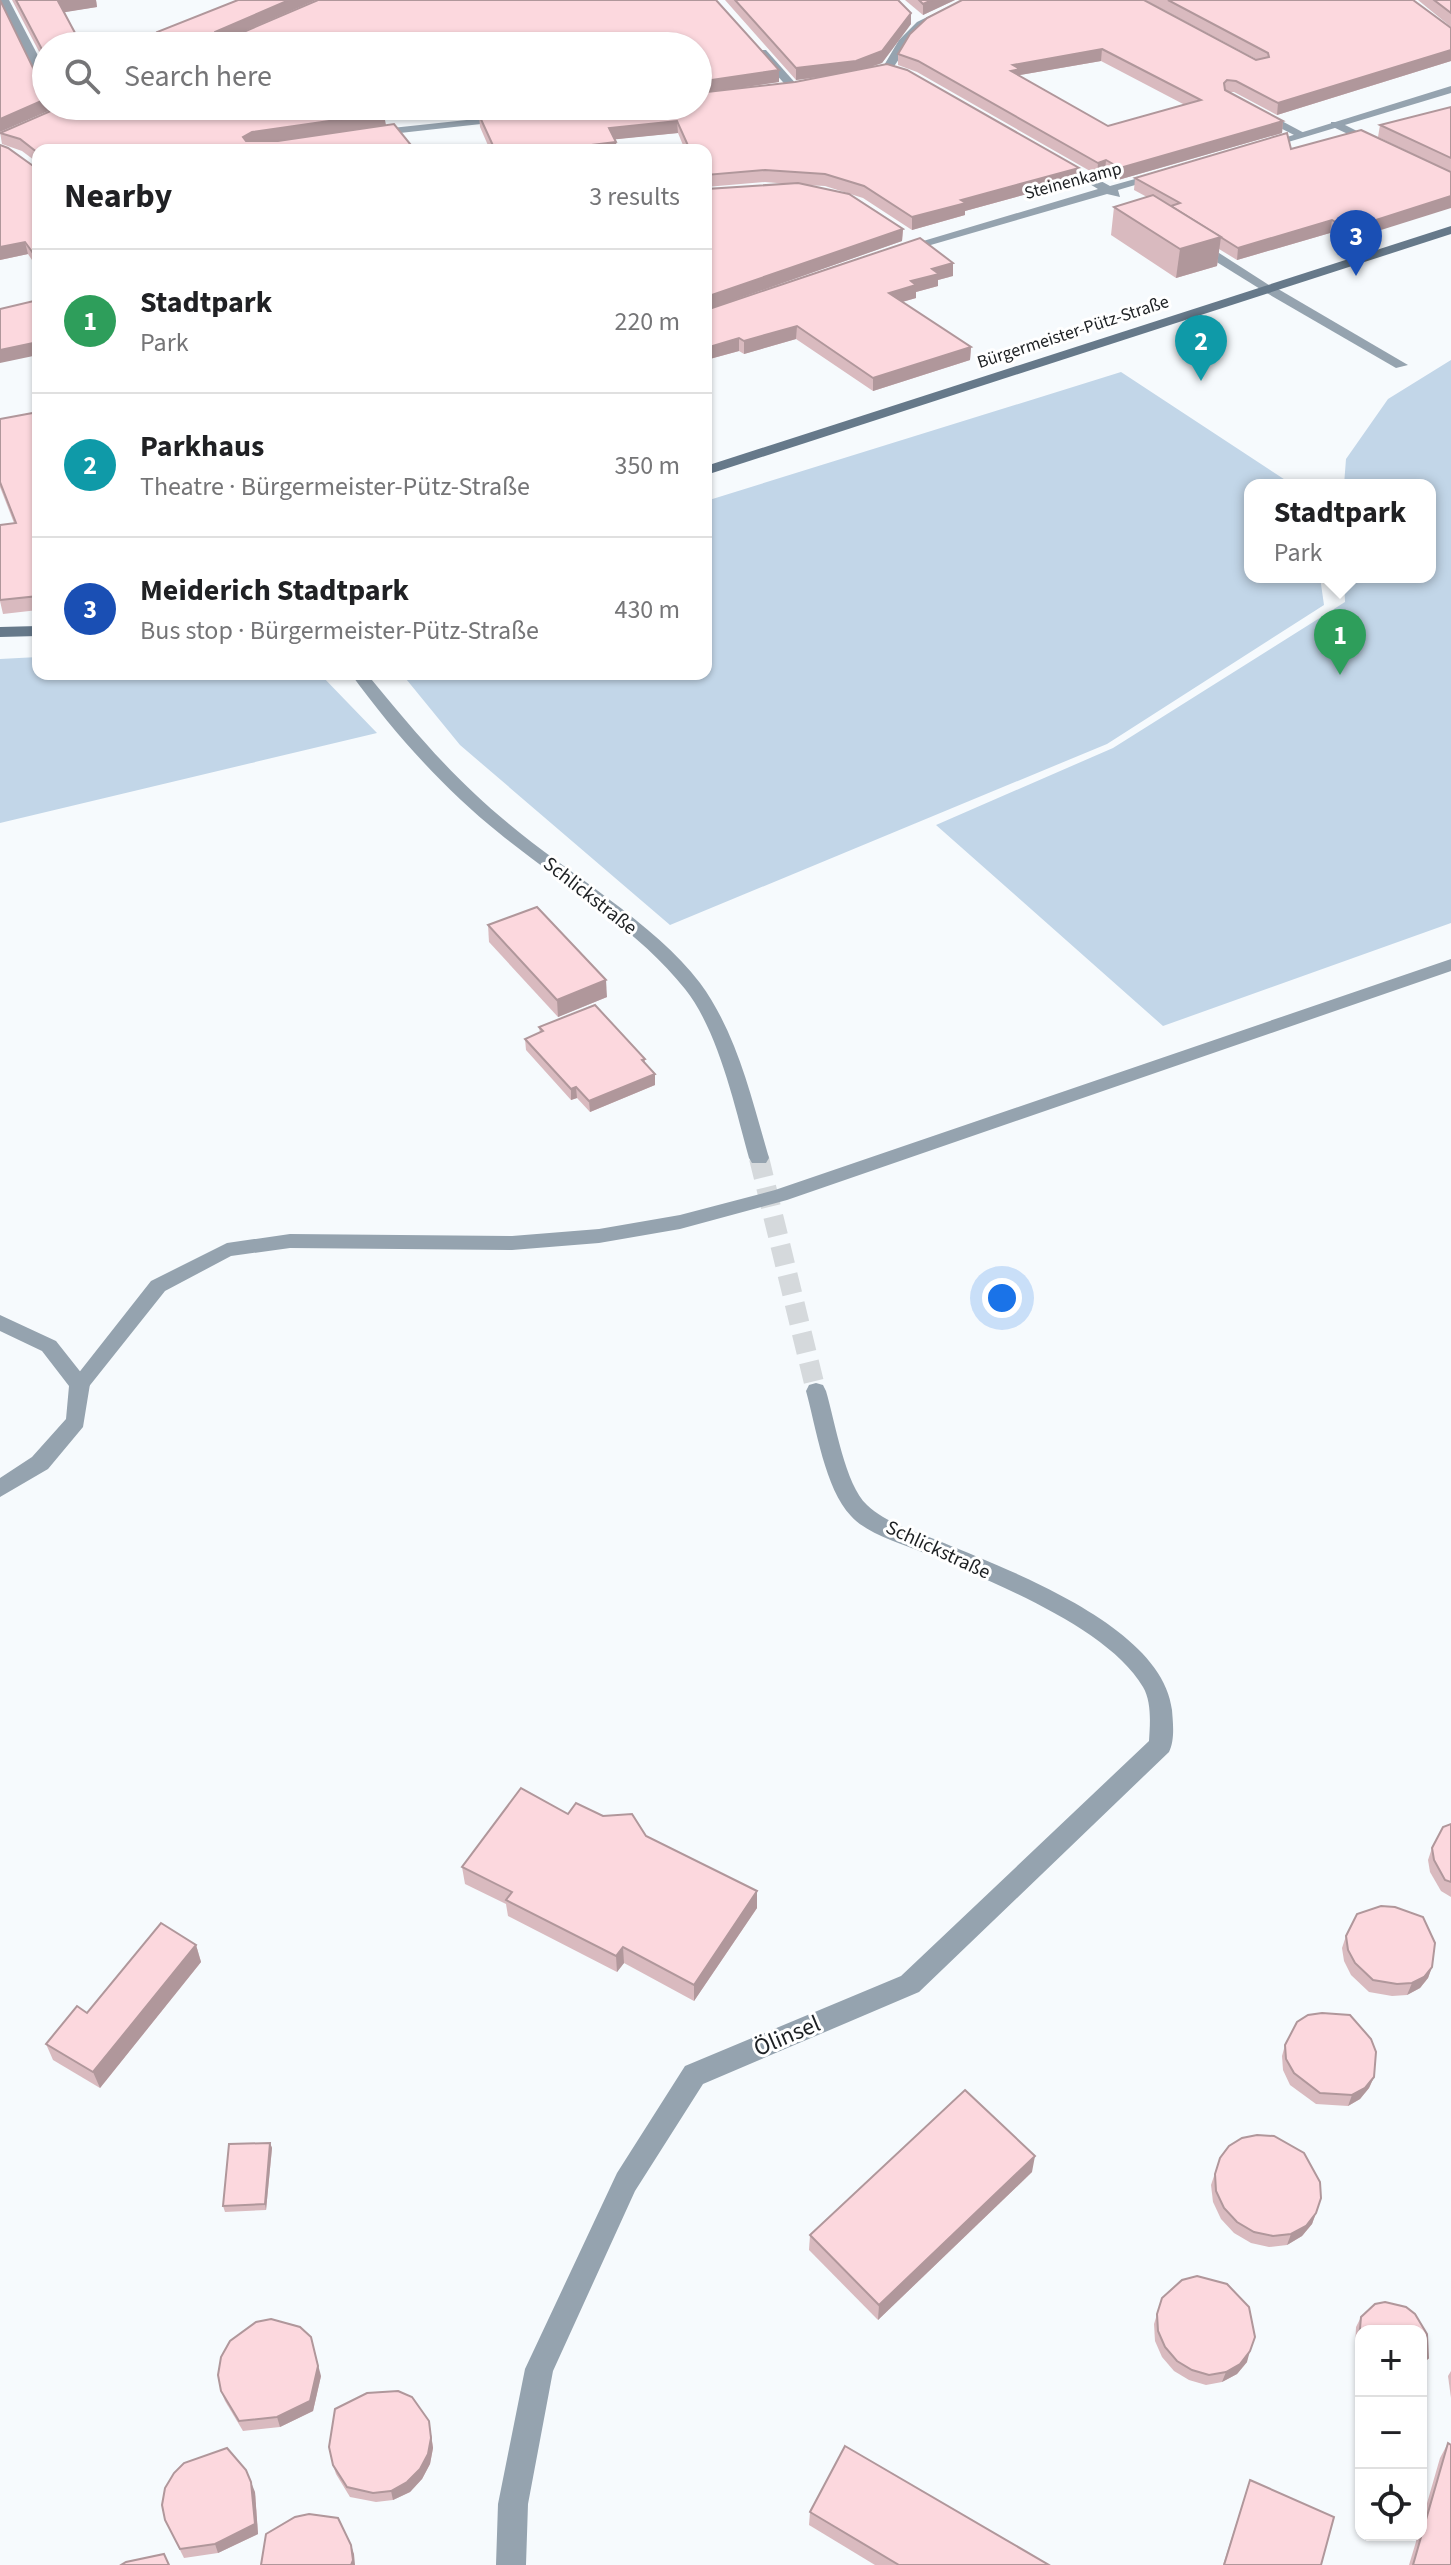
<!DOCTYPE html>
<html lang="en">
<head>
<meta charset="utf-8">
<style>
  body { margin:0; font-family:"Source Sans 3",sans-serif; background:#f2f2f2; color:#202124 }
  .controls { position:absolute; right:24px; bottom:24px; display:grid; overflow:hidden; border-radius:16px; box-shadow:0 2px 6px #0004 }
  .controls button { width:72px; height:72px; display:grid; place-items:center; padding:0; border:0; border-bottom:2px solid #e0e0e0; background:#fff; color:#202124; font:40px sans-serif }
  .you { position:absolute; left:1002px; top:1298px; width:28px; height:28px; margin:-20px; border:6px solid #fff; border-radius:50%; background:#1a73e8; box-shadow:0 0 0 12px #1a73e833 }
  .badge { display:grid; place-items:center; width:52px; height:52px; border-radius:50%; background:#ea580c; color:#fff; font-size:26px; font-weight:700 }
  .pin { position:absolute; translate:-50% -66px; filter:drop-shadow(0 2px 4px #0008) }
  .pin::after { content:''; position:absolute; top:42px; width:28px; height:24px; background:inherit; clip-path:polygon(0 0,100% 0,50% 100%) }
  .popup { position:absolute; left:1244px; top:479px; width:192px; height:104px; box-sizing:border-box; display:grid; place-content:center; border-radius:16px; background:#fff; filter:drop-shadow(0 2px 6px #0005); font-size:26px; white-space:nowrap; color:#757577 }
  .popup b { font-size:30px; color:#202124 }
  .popup::after { content:''; position:absolute; left:50%; top:100%; margin-left:-16px; border:16px solid transparent; border-top-color:#fff }
  .list { margin:0; padding:0; list-style:none }
  h2 { display:flex; justify-content:space-between; align-items:center; height:104px; margin:0; padding:0 32px; font-size:34px }
  h2 small { font-size:26px; font-weight:400; color:#757577 }
  .list li { display:grid; grid-template-columns:52px 1fr auto; gap:24px; align-items:center; box-sizing:border-box; height:144px; padding:0 32px; border-top:2px solid #e0e0e0 }
  .list b { display:block; font-size:30px; white-space:nowrap }
  .list p { margin:0; font-size:26px; white-space:nowrap; color:#757577 }
  .list em { font-size:26px; font-style:normal; color:#757577 }
  .icon { flex:none; width:44px; height:44px; fill:none; stroke:currentColor; stroke-width:2; stroke-linecap:round; stroke-linejoin:round }
  .map { position:relative; flex:none; width:1451px; height:2565px; overflow:hidden }
  .search { position:absolute; background:#fff; box-shadow:0 2px 6px #0004; left:32px; top:32px; width:680px; height:88px; display:flex; align-items:center; gap:20px; box-sizing:border-box; padding:0 28px; border-radius:44px; color:#757577; font-size:30px }
  .panel { position:absolute; background:#fff; box-shadow:0 2px 6px #0004; left:32px; top:144px; width:680px; height:536px; border-radius:16px }
  .map>svg:first-child { display:block }
  .green { fill:#c2d6e8 }
  .lines { fill:none; stroke-linecap:round; stroke-linejoin:round }
  .street-tunnel { stroke:#d5d9dc; stroke-width:20; stroke-dasharray:20 10; stroke-linecap:butt }
  .lane { fill:#95a3af; fill-rule:evenodd }
  .street { fill:#95a3af; fill-rule:evenodd }
  .secondary { fill:#66798a; fill-rule:evenodd }
  .wall { fill:#d9babf; fill-rule:evenodd }
  .shaded-wall { fill:#b0979b }
  .building { fill:#fcd8de; stroke:#b0979b; stroke-width:2; fill-rule:evenodd }
  .labels { text-anchor:middle; dominant-baseline:central; stroke-width:6; stroke-linejoin:round; paint-order:stroke }
  .far-street-label { font-size:18px; fill:#1d2023; stroke:#fff }
  .street-label { font-size:20px; fill:#1d2023; stroke:#fff }
  .near-street-label { font-size:24px; fill:#1d2023; stroke:#fff }
</style>
</head>
<body>
<div class="map">
<svg width="1451" height="2565" viewBox="0 0 1451 2565">
  <rect width="100%" height="100%" fill="#f6fafd"/>
  <g class="green">
    <polygon points="1451,360 1451,923 1163,1026 936,825 1113,748 1345,602 1344,577 1430,577 1430,485 1344,485 1346,459 1388,399"/>
    <polygon points="1121,372 1293,485 1250,485 1250,577 1320,577 1324,605 1107,744 670,925 460,745 402,674 706,674 706,501"/>
    <polygon points="38,657 38,674 320,674 377,733 0,823 0,659"/>
  </g>
  <g class="lines">
    <polyline class="street-tunnel" points="759,1158 816,1391"/>
    <g class="lane">
      <polygon points="1257,112 1265,112 1308,135 1298,137 1257,116"/>
      <polygon points="1331,122 1339,122 1381,143 1371,145 1331,126"/>
      <polygon points="1265,286 1273,286 1408,365 1396,368 1265,292"/>
      <polygon points="1451,959 1451,971 787,1200 680,1229 599,1243 512,1250 290,1248 231,1256 165,1291 87,1389 73,1389 70,1384 151,1281 227,1243 290,1234 512,1236 599,1229 680,1215 775,1190"/>
    </g>
    <g class="street">
      <polygon points="0,0 9,0 46,71 46,85 40,82"/>
      <polygon points="962,0 976,0 935,20 915,35 891,71 864,78 864,74 883,67 899,40 917,22"/>
      <polygon points="758,50 766,50 798,86 798,90 790,90 758,54"/>
      <polygon points="1451,86 1451,93 1268,148 1258,146"/>
      <polygon points="504,116 510,119 508,121 373,136 367,133 373,130"/>
      <polygon points="1057,157 1110,186 1160,172 1166,176 1118,190 1120,197 1107,194 903,253 893,250 1098,189 1053,162 1053,158"/>
      <polygon points="1194,242 1202,242 1275,289 1265,292 1194,248"/>
      <path d="M351,674H367C413,730 452,777 509,824C566,872 656,924 700,983C737,1033 752,1100 769,1158L766,1163H752L749,1158C735,1107 718,1030 685,989C639,930 558,881 499,833C443,788 394,733 351,674Z"/>
      <polygon points="0,1315 56,1341 90,1384 83,1427 48,1469 0,1497 0,1478 32,1457 66,1419 69,1386 42,1351 0,1331"/>
      <path d="M816,1383L823,1385L826,1391C835,1421 845,1485 867,1505C887,1524 920,1533 944,1543C1011,1571 1163,1627 1172,1710C1173,1723 1175,1740 1169,1752L919,1992L703,2084L635,2191L553,2371L528,2504L526,2565H496L498,2504L525,2369L617,2173L685,2066L901,1976L1149,1741C1150,1725 1152,1702 1143,1687C1108,1626 985,1579 922,1552C900,1543 867,1534 851,1516C825,1489 816,1427 806,1391L809,1385Z"/>
    </g>
    <g class="secondary">
      <polygon points="1451,226 1451,234 706,475 706,466"/>
      <polygon points="38,626 38,636 0,637 0,627"/>
    </g>
  </g>
  <g class="wall">
    <polygon points="12,0 96,0 97,7 64,12 46,65"/>
    <polygon points="238,0 316,0 231,37 318,0 716,0 779,70 779,82 720,91 795,82 829,76 796,80 725,0 898,0 911,13 911,24 882,63 865,69 887,64 907,70 1079,168 1078,180 965,211 965,215 912,230 863,198 825,186 804,185 849,194 903,229 902,241 706,310 706,194 707,194 707,189 789,184 765,182 706,187 706,150 685,150 678,133 615,139 616,142 617,150 490,150 480,127 479,115 577,106 698,106 698,46 160,46 157,32"/>
    <polygon points="905,0 955,0 923,15"/>
    <path d="M962,0L1256,60H1258L1145,0H1413L1451,28V61L1277,115L1234,92H1230L1283,121L1282,133L1118,180L1105,173L1097,175L917,72L898,65V54ZM1101,61L1185,105L1108,126L1020,76V75Z"/>
    <polygon points="1418,0 1451,0 1451,27"/>
    <polygon points="62,106 572,106 474,115 472,111 385,120 38,163 22,151 2,144 0,132"/>
    <polygon points="1451,107 1451,172 1378,137 1380,125"/>
    <polygon points="0,145 36,168 38,166 38,269 28,254 0,260"/>
    <polygon points="1291,149 1451,172 1346,241 1330,233 1237,260 1219,249 1217,266 1176,278 1111,235 1114,207 1147,197 1134,190 1135,178"/>
    <polygon points="953,276 938,280 938,286 916,292 916,298 902,302 971,347 970,360 873,391 796,339 744,354 739,351 706,360 706,310"/>
    <polygon points="38,412 38,610 3,614 0,601 14,523 0,487 0,419"/>
    <polygon points="488,925 607,997 558,1017 489,942"/>
    <polygon points="539,1027 645,1059 645,1064 655,1085 590,1112 577,1098 571,1100 526,1050 525,1039 540,1033"/>
    <polygon points="568,1814 646,1836 757,1908 694,2001 624,1963 617,1972 508,1916 506,1904 465,1884 462,1867"/>
    <polygon points="1451,1824 1451,1897 1441,1891 1430,1872 1428,1860 1432,1848"/>
    <polygon points="1346,1936 1432,1967 1428,1978 1420,1988 1407,1995 1392,1996 1369,1992 1351,1975 1344,1961 1342,1948"/>
    <polygon points="196,1945 201,1962 100,2088 53,2060 46,2044 87,2013"/>
    <polygon points="1285,2045 1374,2077 1369,2088 1360,2099 1348,2106 1316,2104 1290,2085 1283,2070 1282,2056"/>
    <polygon points="270,2143 272,2148 266,2210 225,2212 223,2206"/>
    <polygon points="1220,2158 1316,2213 1312,2224 1302,2236 1287,2245 1269,2247 1251,2243 1234,2233 1221,2219 1213,2202 1211,2185"/>
    <polygon points="1032,2172 878,2320 809,2250 810,2235"/>
    <polygon points="1162,2298 1247,2362 1237,2374 1222,2382 1206,2385 1189,2380 1174,2371 1162,2357 1155,2341 1154,2324"/>
    <polygon points="1385,2302 1406,2307 1415,2314 1427,2334 1428,2358 1423,2368 1421,2369 1421,2331 1361,2331 1361,2362 1355,2350 1356,2327 1361,2317 1375,2304"/>
    <polygon points="1451,2371 1451,2398 1448,2376"/>
    <polygon points="321,2376 313,2411 280,2427 243,2431 225,2401 221,2391"/>
    <polygon points="429,2421 433,2448 430,2464 422,2479 410,2492 393,2500 376,2502 350,2497 336,2474 333,2465"/>
    <polygon points="1448,2443 1451,2565 1409,2565 1418,2535 1421,2535 1421,2524 1440,2458"/>
    <polygon points="1250,2480 1321,2565 1223,2565"/>
    <polygon points="255,2492 258,2534 218,2553 184,2558 165,2520"/>
    <polygon points="810,2512 1049,2565 875,2565 809,2525"/>
  </g>
  <g class="shaded-wall">
    <polygon points="66,0 96,0 97,7 60,13 58,1"/>
    <polygon points="289,0 316,0 217,43 214,36 215,32"/>
    <polygon points="932,0 955,0 923,15 923,4"/>
    <polygon points="911,13 911,24 882,63 855,72 796,80 796,68"/>
    <polygon points="1102,49 1101,61 1020,75 1020,81 1010,83 1013,65"/>
    <polygon points="1451,50 1451,61 1277,115 1278,103"/>
    <polygon points="779,70 779,82 698,94 698,82"/>
    <polygon points="46,99 46,106 60,106 0,132 0,119"/>
    <polygon points="403,106 472,106 472,111 385,120 386,125 245,149 243,137 252,132 381,108"/>
    <polygon points="474,106 572,106 474,115"/>
    <polygon points="677,121 678,133 609,140 609,128"/>
    <polygon points="1283,121 1282,133 1118,180 1120,168"/>
    <polygon points="616,142 617,150 592,150 591,145"/>
    <polygon points="1106,160 1105,173 1097,175 1098,163"/>
    <polygon points="1079,168 1078,180 965,211 965,215 912,230 912,217 961,200"/>
    <polygon points="1451,196 1451,208 1346,241 1348,229"/>
    <polygon points="1332,220 1330,233 1237,260 1238,248"/>
    <polygon points="903,229 902,241 706,310 706,297"/>
    <polygon points="1221,237 1217,266 1176,278 1180,249"/>
    <polygon points="25,242 28,254 0,260 0,247"/>
    <polygon points="953,263 953,276 938,280 938,286 916,292 916,298 888,306 889,293 932,269"/>
    <polygon points="797,326 796,339 744,354 744,341"/>
    <polygon points="739,338 739,351 706,360 706,348"/>
    <polygon points="38,342 38,355 0,363 0,350"/>
    <polygon points="971,347 970,360 873,391 873,378"/>
    <polygon points="606,980 607,997 558,1017 557,1000"/>
    <polygon points="655,1074 655,1085 590,1112 589,1101"/>
    <polygon points="576,1087 577,1098 571,1100 571,1089"/>
    <polygon points="757,1891 757,1908 694,2001 694,1985"/>
    <polygon points="196,1945 201,1962 100,2088 93,2072"/>
    <polygon points="623,1947 624,1963 617,1972 616,1956"/>
    <polygon points="1432,1967 1428,1978 1420,1988 1407,1995 1412,1983"/>
    <polygon points="1374,2077 1369,2088 1360,2099 1348,2106 1352,2095"/>
    <polygon points="270,2143 272,2148 266,2210 265,2204"/>
    <polygon points="1035,2156 1032,2172 878,2320 879,2305"/>
    <polygon points="1316,2213 1312,2224 1302,2236 1287,2245 1291,2234"/>
    <polygon points="311,2337 321,2376 313,2411 280,2427 277,2417"/>
    <polygon points="1250,2351 1247,2362 1237,2374 1222,2382 1226,2372"/>
    <polygon points="1428,2358 1423,2368 1421,2369 1421,2362"/>
    <polygon points="429,2421 433,2448 430,2464 422,2479 410,2492 393,2500 391,2491"/>
    <polygon points="251,2482 255,2492 258,2534 218,2553 215,2544"/>
    <polygon points="351,2545 354,2554 355,2565 351,2565"/>
  </g>
  <g class="building">
    <polygon points="0,0 35,72 46,75 46,99 0,119"/>
    <polygon points="16,0 66,0 58,1 82,46 46,46 46,57"/>
    <polygon points="238,0 289,0 215,32 214,36 232,37 318,0 716,0 779,70 698,82 698,46 160,46 157,32"/>
    <polygon points="735,0 898,0 911,13 882,51 856,61 796,68"/>
    <polygon points="919,0 932,0 923,4"/>
    <path d="M962,0H1144L1256,60L1269,57L1268,53L1168,0H1413L1451,28V50L1278,103L1236,81L1227,80L1224,83L1225,90L1283,121L1120,168L1106,160L1098,163L918,61L898,54L910,34L927,18ZM1102,49L1201,100L1108,126L1011,71L1020,69L1013,65Z"/>
    <polygon points="1434,0 1451,0 1451,13"/>
    <polygon points="135,41 139,46 122,46"/>
    <polygon points="887,64 907,70 1079,168 961,200 966,203 912,217 864,186 825,174 765,170 706,175 706,150 690,150 677,121 609,128 616,142 591,145 595,150 495,150 479,115 577,106 698,106 698,93 795,82"/>
    <polygon points="62,106 403,106 381,108 385,113 252,132 243,137 246,141 278,141 394,124 415,150 38,150 38,157 38,153 20,139 0,133"/>
    <polygon points="1451,107 1451,158 1380,125"/>
    <polygon points="1361,130 1451,172 1451,196 1348,229 1332,220 1238,248 1171,206 1180,203 1135,178 1287,133 1291,149"/>
    <polygon points="0,145 8,148 36,168 38,166 38,260 25,242 0,247"/>
    <polygon points="798,183 849,194 903,229 706,297 706,194 710,194 707,189"/>
    <polygon points="1153,195 1221,237 1180,249 1114,207"/>
    <polygon points="920,238 953,263 932,269 939,274 911,281 916,285 889,293 971,347 873,378 797,326 744,341 739,338 706,348 706,310"/>
    <polygon points="38,300 38,342 0,350 0,309"/>
    <polygon points="38,412 38,596 0,600 0,525 16,523 0,482 0,419"/>
    <polygon points="537,907 606,980 557,1000 488,925"/>
    <polygon points="595,1005 645,1059 642,1060 655,1074 589,1101 576,1087 571,1089 525,1039 543,1031 539,1027"/>
    <polygon points="521,1788 568,1814 576,1803 603,1816 632,1814 646,1836 757,1891 694,1985 623,1947 616,1956 506,1900 512,1892 462,1867"/>
    <polygon points="1451,1824 1451,1882 1445,1880 1434,1860 1432,1848 1443,1827"/>
    <polygon points="1381,1906 1395,1907 1423,1917 1435,1943 1432,1967 1424,1977 1412,1983 1397,1984 1373,1980 1355,1963 1348,1950 1346,1936 1357,1914"/>
    <polygon points="161,1923 196,1945 93,2072 46,2044 77,2006 87,2013"/>
    <polygon points="1322,2013 1350,2015 1371,2039 1376,2052 1374,2077 1365,2088 1352,2095 1320,2093 1294,2073 1286,2059 1285,2045 1297,2022 1308,2015"/>
    <polygon points="965,2090 1035,2156 879,2305 810,2235"/>
    <polygon points="1257,2135 1274,2136 1304,2153 1320,2182 1321,2198 1316,2213 1306,2226 1291,2234 1273,2236 1254,2232 1237,2222 1224,2208 1216,2191 1215,2174 1220,2158 1229,2146 1242,2138"/>
    <polygon points="270,2143 265,2204 223,2206 229,2144"/>
    <polygon points="1197,2276 1227,2284 1249,2307 1255,2337 1250,2351 1240,2364 1226,2372 1209,2375 1192,2370 1177,2361 1165,2347 1158,2331 1157,2314 1162,2298 1182,2280"/>
    <polygon points="1385,2302 1406,2307 1415,2314 1427,2334 1428,2358 1421,2362 1421,2331 1361,2331 1361,2343 1359,2340 1361,2317 1375,2304"/>
    <polygon points="271,2319 300,2327 311,2337 318,2366 310,2401 277,2417 239,2421 221,2391 218,2375 221,2357 230,2341 256,2322"/>
    <polygon points="398,2391 412,2397 429,2421 431,2438 428,2454 420,2469 407,2482 391,2491 373,2493 347,2487 333,2465 329,2447 335,2409 367,2393"/>
    <polygon points="1448,2443 1451,2445 1451,2565 1413,2565"/>
    <polygon points="845,2446 1049,2565 899,2565 810,2512"/>
    <polygon points="227,2448 246,2470 251,2482 255,2524 215,2544 180,2549 165,2520 162,2505 165,2488 174,2473 184,2463"/>
    <polygon points="1250,2480 1334,2517 1321,2565 1224,2565"/>
    <polygon points="309,2514 338,2518 351,2545 353,2560 351,2565 261,2565 266,2534 295,2517"/>
    <polygon points="164,2554 169,2565 121,2565 126,2562"/>
  </g>
  <g class="labels">
    <g class="far-street-label">
      <text transform="translate(1073 181) rotate(-15)">Steinenkamp</text>
      <text transform="translate(1073 332) rotate(-18)">Bürgermeister-Pütz-Straße</text>
    </g>
    <g class="street-label">
      <text transform="translate(590 896) rotate(38)">Schlickstraße</text>
      <text transform="translate(938 1550) rotate(25)">Schlickstraße</text>
    </g>
    <g class="near-street-label">
      <text transform="translate(787 2036) rotate(-23)">Ölinsel</text>
    </g>
  </g>
</svg>
<div class="controls">
<button>+</button>
<button>−</button>
<button><svg class="icon" aria-label="locate" viewBox="0 0 24 24"><circle cx="12" cy="12" r="6"/><path d="M12 2v4M12 18v4M2 12h4M18 12h4"/></svg></button>
</div>
<div class="you"></div>
<div class="pin badge" style="left:1340px;top:675px;background:#2e9e5b">1</div>
<div class="popup"><b>Stadtpark</b>Park</div>
<div class="pin badge" style="left:1201px;top:381px;background:#0f9aa8">2</div>
<div class="pin badge" style="left:1356px;top:276px;background:#1a4fb4">3</div>
<div class="search"><svg class="icon" aria-label="search" viewBox="0 0 24 24"><circle cx="10" cy="10" r="6"/><path d="M15 15l6 6"/></svg>Search here</div>
<section class="panel">
<h2>Nearby<small>3 results</small></h2>
<ul class="list">
<li><span class="badge" style="background:#2e9e5b">1</span><div><b>Stadtpark</b><p>Park</p></div><em>220 m</em></li>
<li><span class="badge" style="background:#0f9aa8">2</span><div><b>Parkhaus</b><p>Theatre · Bürgermeister-Pütz-Straße</p></div><em>350 m</em></li>
<li><span class="badge" style="background:#1a4fb4">3</span><div><b>Meiderich Stadtpark</b><p>Bus stop · Bürgermeister-Pütz-Straße</p></div><em>430 m</em></li>
</ul>
</section>
</div>
</body>
</html>
